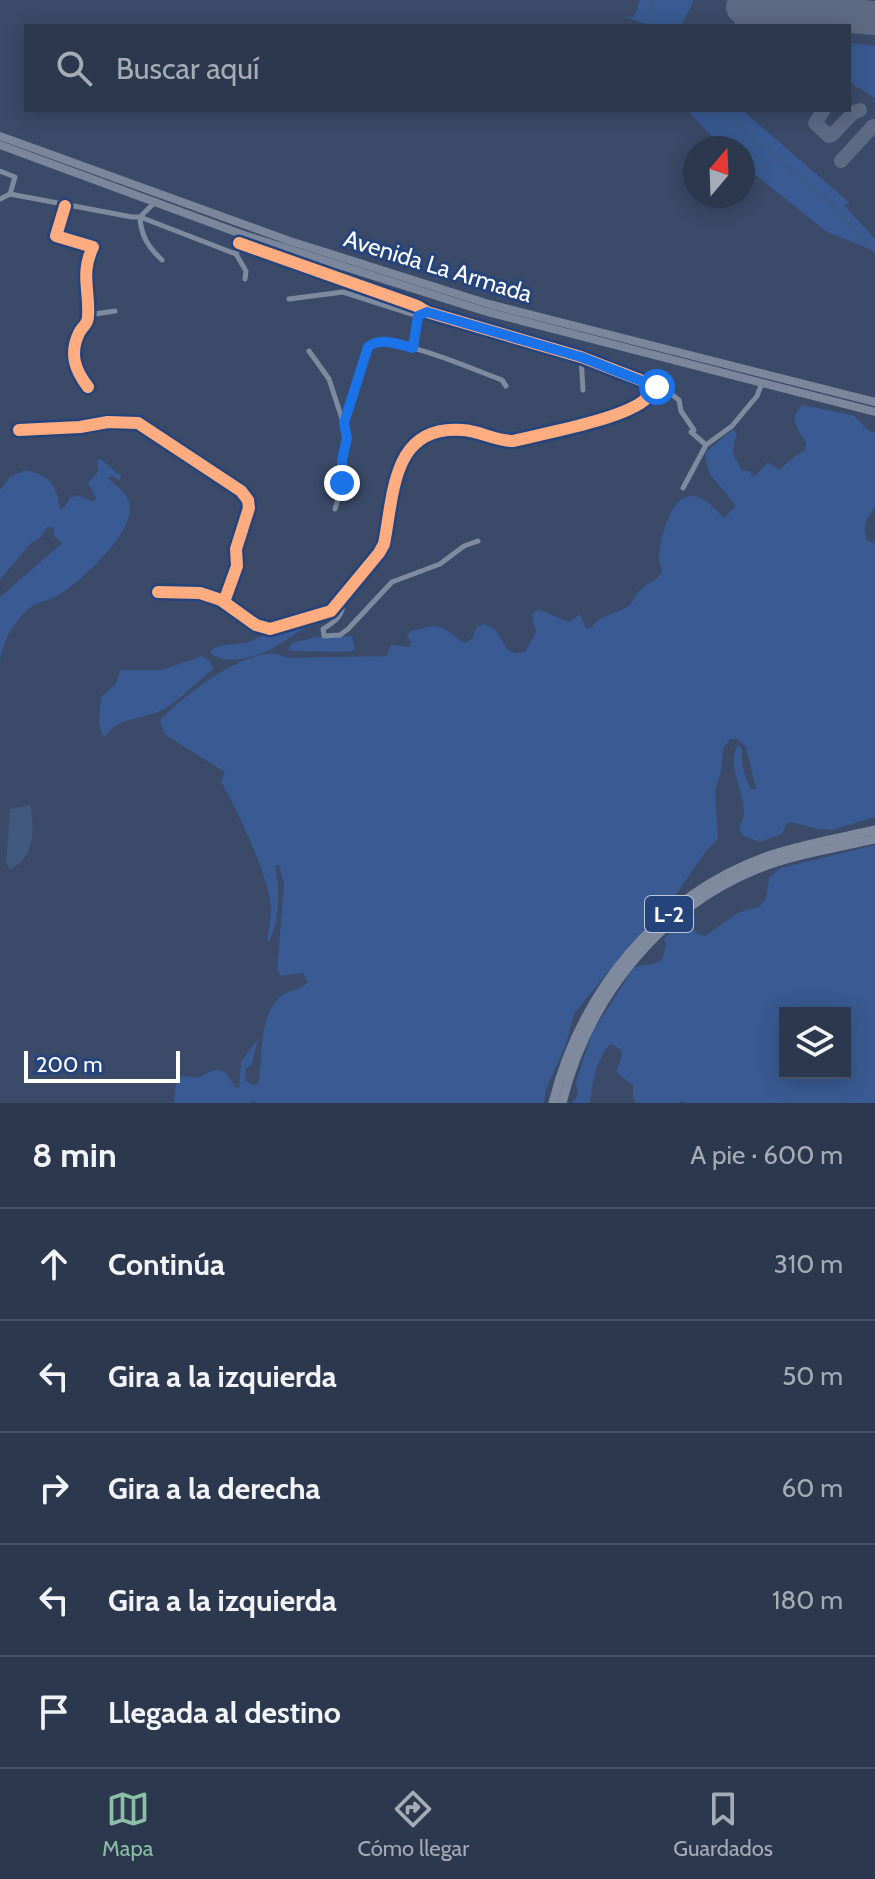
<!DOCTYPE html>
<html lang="es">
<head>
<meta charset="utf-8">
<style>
  body { margin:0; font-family:Cabin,sans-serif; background:#384358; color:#f1f3f6 }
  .controls { position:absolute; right:24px; bottom:24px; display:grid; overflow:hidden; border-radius:0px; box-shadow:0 4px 20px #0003 }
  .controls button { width:72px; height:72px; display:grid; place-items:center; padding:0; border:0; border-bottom:2px solid #485266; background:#2c384e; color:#f1f3f6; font:40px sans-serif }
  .compass { position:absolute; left:683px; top:136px; width:72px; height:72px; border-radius:50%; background:#2c384e; box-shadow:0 4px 20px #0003; rotate:19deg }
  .scale { position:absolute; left:24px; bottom:20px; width:156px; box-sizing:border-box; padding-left:8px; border:4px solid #fff; border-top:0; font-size:22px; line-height:28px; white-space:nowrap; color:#fff; -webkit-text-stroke:6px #26447c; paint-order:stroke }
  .stop { position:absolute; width:24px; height:24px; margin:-18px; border:6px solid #1a73e8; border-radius:50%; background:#fff }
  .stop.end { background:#1a73e8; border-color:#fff; box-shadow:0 2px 8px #0008 }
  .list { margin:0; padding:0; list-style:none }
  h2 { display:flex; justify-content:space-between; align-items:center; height:104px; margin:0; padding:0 32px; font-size:34px }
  h2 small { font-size:26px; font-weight:400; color:#a6acb6 }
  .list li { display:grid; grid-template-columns:52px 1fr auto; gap:24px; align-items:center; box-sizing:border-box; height:112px; padding:0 32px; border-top:2px solid #485266 }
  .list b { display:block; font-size:30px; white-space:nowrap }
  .list em { font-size:26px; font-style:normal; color:#a6acb6 }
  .icon { flex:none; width:44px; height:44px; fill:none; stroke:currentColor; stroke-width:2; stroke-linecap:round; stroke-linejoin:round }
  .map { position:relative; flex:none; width:875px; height:1103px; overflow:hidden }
  .search { position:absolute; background:#2c384e; box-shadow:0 4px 20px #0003; left:24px; right:24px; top:24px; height:88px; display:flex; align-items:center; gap:20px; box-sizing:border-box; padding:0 28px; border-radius:0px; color:#a6acb6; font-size:30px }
  .sheet { height:664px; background:#2c384e }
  nav { display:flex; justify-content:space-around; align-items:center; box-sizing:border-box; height:112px; border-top:2px solid #485266; background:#2c384e; font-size:22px; color:#a6acb6 }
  nav a { display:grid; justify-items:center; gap:4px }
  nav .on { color:#8abfa5 }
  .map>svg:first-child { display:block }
  .green { fill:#395a92; fill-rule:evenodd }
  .water { fill:#41587f }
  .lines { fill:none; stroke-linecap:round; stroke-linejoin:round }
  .stream { stroke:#41587f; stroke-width:2 }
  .taxiway { stroke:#5d6a84; stroke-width:14 }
  .runway { stroke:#5d6a84; stroke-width:34 }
  .minor { stroke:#7e8b9f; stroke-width:5 }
  .secondary { stroke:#7a869b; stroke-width:8 }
  .trunk { stroke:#7f8a9e; stroke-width:9 }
  .cycleway-casing { stroke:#26447c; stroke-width:17 }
  .cycleway { stroke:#ffac80; stroke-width:12 }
  .route { stroke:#1a73e8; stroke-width:10 }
  .labels { text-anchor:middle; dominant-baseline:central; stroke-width:6; stroke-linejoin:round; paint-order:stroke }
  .shield { fill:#26447c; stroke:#bec7d8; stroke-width:2 }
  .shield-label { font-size:22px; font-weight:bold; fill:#fff }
  .street-label { font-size:24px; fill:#fff; stroke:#26447c }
</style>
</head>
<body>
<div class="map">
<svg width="875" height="1103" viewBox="0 0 875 1103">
  <rect width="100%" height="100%" fill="#3a4a68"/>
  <g class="green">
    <polygon points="640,0 694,0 681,26 652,26 623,16 634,17"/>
    <polygon points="849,43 875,46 875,98 849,82"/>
    <polygon points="687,110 742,110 850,203 844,205 875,239 875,251 827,232 743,165 743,148 723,148"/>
    <path d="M803,405L852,415C862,420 864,431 875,433V507C866,519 863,524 866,539L875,544V817L832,830L817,829L791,822L786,824L782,834L761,842L743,836L739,829C741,823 745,816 744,810C743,790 726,763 738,745L742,749C741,764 744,776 751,789H756L746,747L737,739H730L723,749L721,772L715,790L718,839L707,850L673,899L631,944L574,1014L566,1045L546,1089L544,1103H256L253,1100L251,1103H174L176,1080C186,1072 190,1080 200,1077C204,1076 207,1072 212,1071C226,1067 229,1077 235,1087L239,1088L241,1062L258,1039L252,1064L246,1069L245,1080L252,1085H258C264,1056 257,1020 280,997C289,989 302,990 308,982L303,973L281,976L277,970L284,884L279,865L275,866C280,889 280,921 269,942L267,940C269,929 271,919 271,909C270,878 237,809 221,782L225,772L164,734L160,720C183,696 240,651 275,654C280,654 283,657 288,658L386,656L391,645L410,647L411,642L407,635L412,630C421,631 426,626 434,626C448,627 454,638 465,643L473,638L477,627L483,624L495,629L508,650L514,653L525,652L536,632L532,615L538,609L569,622L580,614L586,628H591C601,614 614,615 627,607C634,602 633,598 638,592C643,586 652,583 658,577C665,570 660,567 659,560C658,546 668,512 678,502C697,486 711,505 724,518L736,506L709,473L705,453L733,429L737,434C730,455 733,453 742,471H749L754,477L768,462L779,470L796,455L805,451L806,443C798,429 787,418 803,405Z"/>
    <path d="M97,459C108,461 111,471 121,475L120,480L111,476L108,478C116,486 130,495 130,507C132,535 80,583 57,596C47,602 33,602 25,612C8,632 6,636 0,661V597L62,543L55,537L53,527H47L41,537L29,545L0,580V490L10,477L26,470C52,476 57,487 60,509L65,507L70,498L78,495L94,502L96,498L88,483L98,472Z"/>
    <path d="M332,613L337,614C327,623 319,622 308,627C296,632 287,641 275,647C259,656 224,668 210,652C219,640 243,648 257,638L322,619Z"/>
    <polygon points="352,636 355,649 350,652 293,651 288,649 292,643 316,637"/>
    <path d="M202,656L210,661L213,669C197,682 180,700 162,710C144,720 116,717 106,736L102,735L99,722L101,697L116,684L120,670H162Z"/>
    <path d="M875,845V1103H687L682,1101L678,1103H636L633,1098V1085L616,1072L622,1055L620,1049L611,1044C597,1056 592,1085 590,1103H572L578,1095L576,1082L592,1033L634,967L653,964L662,960L666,946L664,939L686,917L695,916L694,929L698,934L705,936L739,912L759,907L766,899L769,878L780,868ZM785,1013H845V1073H785Z"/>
  </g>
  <path class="water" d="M30,805C35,826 35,860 10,869L6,864L10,809Z"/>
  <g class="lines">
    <g class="stream">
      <polyline points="648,26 647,19 653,0"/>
      <polyline points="722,110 831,204 875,252"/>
    </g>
    <g class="taxiway">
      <polyline points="832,0 838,13 844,16"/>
      <polyline points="741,26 743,7"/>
      <path d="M762,26C776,7 809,15 828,0"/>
      <polyline points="824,110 815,123 829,136 832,135 853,113 860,110"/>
      <polyline points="841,161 873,126"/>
    </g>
    <polyline class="runway" points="743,7 875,18"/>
    <g class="minor">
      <polyline points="0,171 15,177 10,194"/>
      <polyline points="0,199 10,194 132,217 140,217 156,201"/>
      <path d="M65,206L56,236L93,247C80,273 90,291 88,317C88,324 82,327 79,333C69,354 75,370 88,387"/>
      <polyline points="244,235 236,254 246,271 245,279"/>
      <path d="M162,260C148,247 141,236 140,217L236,254"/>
      <polyline points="289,299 343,292 418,316"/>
      <polyline points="88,315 115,311"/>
      <polyline points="413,348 418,316 427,312"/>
      <polyline points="309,351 329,379 343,422"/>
      <polyline points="581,357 583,390"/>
      <polyline points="647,384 666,390 679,400 681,411 694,430 691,432 706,445"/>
      <polyline points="19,430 80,427 108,422 138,423 241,491 248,500 249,508 236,549 237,566 224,602"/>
      <polyline points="683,488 706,445 732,426 757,396 762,383"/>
      <path d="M335,509L341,490L342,460L346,447L344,423L368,347C389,331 476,371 502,380L506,386"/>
      <path d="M158,592L200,593L221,600L256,625L270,629L331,611L379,553L384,544C394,493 392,424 463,430C480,431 495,441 513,441C544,433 626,419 647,398L646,383L643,381L581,357L427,312L417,306L239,243"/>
      <path d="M343,600C344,615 335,622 323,629L324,636L340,635L348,629L392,582L440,564L464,546L478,541"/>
    </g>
    <g class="secondary">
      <polyline points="0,136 290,241 489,304 875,402"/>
      <polyline points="0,145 244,235 487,312 875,412"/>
    </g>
    <g class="trunk">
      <path d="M553,1103C580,993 659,894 768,856C803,844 840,838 875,830"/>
      <path d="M562,1103C587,1001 658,909 757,869C795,854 836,848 875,839"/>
    </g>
    <g class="cycleway-casing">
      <g id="cycleway">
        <path d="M65,206L56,236L93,247C80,273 90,291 88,317C88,324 82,327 79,333C69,354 75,370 88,387"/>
        <polyline points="19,430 80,427 108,422 138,423 241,491 248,500 249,508 236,549 237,566 224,602"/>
        <path d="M158,592L200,593L221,600L256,625L270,629L331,611L379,553L384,544C394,493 392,424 463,430C480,431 495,441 513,441C544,433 626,419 647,398L646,383L643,381L581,357L427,312L417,306L239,243"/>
      </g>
    </g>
    <use href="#cycleway" class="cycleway"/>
  </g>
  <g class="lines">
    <path class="route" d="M342,483V460L347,438L344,423L368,347C381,337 398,344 413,348L418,316L427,312L581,357L657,387"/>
  </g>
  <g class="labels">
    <rect class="shield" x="645" y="896" width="48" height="36" rx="6"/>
    <g class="shield-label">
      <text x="669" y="914">L-2</text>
    </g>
    <g class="street-label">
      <text transform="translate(438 266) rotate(17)">Avenida La Armada</text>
    </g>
  </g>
</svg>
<div class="controls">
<button><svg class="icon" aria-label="layers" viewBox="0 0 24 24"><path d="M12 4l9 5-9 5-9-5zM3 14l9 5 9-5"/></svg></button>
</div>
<svg class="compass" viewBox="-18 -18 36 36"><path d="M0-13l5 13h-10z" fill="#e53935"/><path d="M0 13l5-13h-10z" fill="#a6acb6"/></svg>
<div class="scale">200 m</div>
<div class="stop" style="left:657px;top:387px"></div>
<div class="stop end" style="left:342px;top:483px"></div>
<div class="search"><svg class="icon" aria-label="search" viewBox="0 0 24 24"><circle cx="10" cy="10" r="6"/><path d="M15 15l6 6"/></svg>Buscar aquí</div>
</div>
<section class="sheet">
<h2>8 min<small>A pie · 600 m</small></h2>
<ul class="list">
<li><svg class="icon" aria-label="ahead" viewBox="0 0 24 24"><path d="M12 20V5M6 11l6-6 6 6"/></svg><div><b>Continúa</b></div><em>310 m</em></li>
<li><svg class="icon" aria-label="left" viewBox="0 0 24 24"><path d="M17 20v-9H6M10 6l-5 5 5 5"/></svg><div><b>Gira a la izquierda</b></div><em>50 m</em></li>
<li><svg class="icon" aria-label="right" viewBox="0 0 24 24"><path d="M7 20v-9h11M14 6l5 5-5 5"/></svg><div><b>Gira a la derecha</b></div><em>60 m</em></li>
<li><svg class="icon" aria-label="left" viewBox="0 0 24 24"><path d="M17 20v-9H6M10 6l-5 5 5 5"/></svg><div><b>Gira a la izquierda</b></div><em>180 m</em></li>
<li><svg class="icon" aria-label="arrive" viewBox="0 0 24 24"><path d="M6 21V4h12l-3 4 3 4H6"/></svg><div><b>Llegada al destino</b></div></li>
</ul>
</section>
<nav>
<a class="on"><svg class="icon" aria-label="map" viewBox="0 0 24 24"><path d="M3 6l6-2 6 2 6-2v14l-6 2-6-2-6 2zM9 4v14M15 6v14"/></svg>Mapa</a>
<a><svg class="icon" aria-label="directions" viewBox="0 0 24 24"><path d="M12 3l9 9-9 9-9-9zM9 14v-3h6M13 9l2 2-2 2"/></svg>Cómo llegar</a>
<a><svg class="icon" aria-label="saved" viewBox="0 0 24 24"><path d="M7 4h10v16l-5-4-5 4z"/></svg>Guardados</a>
</nav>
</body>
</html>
